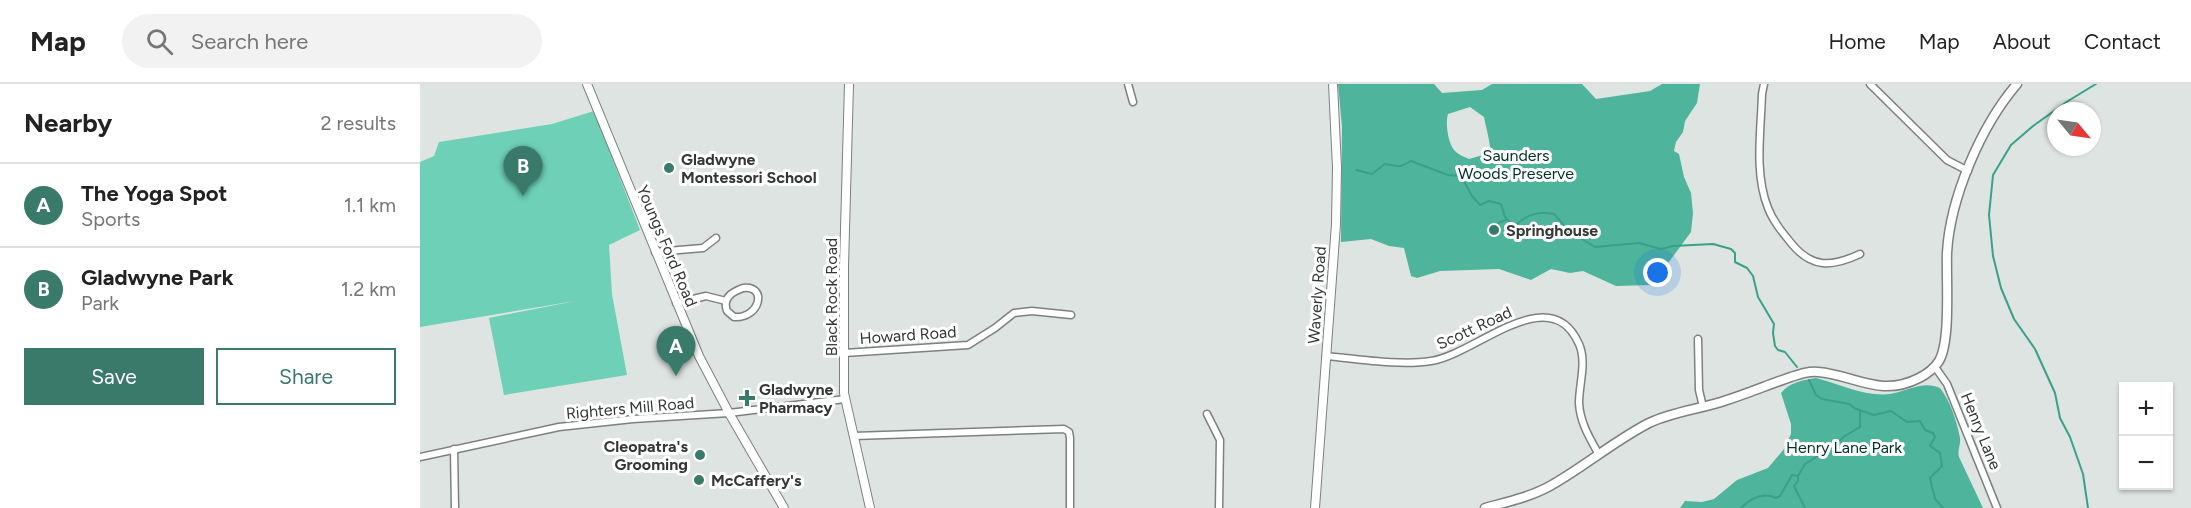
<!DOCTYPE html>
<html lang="en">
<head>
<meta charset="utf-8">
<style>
  body { margin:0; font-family:Figtree,sans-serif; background:#f2f2f2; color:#222 }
  .controls { position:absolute; right:18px; bottom:18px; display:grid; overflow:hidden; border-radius:0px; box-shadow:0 2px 4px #0004 }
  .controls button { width:54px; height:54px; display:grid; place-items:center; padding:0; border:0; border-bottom:2px solid #e0e0e0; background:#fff; color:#222; font:30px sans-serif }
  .compass { position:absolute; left:1627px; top:18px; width:54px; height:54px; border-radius:50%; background:#fff; box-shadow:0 2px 4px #0004; rotate:119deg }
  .you { position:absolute; left:1238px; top:189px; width:21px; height:21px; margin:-15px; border:4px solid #fff; border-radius:50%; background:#1a73e8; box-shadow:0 0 0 9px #1a73e833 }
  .badge { display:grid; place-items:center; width:39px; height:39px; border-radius:50%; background:#3a7a6a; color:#fff; font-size:20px; font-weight:700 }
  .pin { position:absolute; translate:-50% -50px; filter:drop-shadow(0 2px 3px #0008) }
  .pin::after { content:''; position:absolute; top:32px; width:21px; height:18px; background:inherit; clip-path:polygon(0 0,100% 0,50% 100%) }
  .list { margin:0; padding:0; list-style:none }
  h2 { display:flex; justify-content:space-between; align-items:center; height:78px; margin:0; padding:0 24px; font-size:26px }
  h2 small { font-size:20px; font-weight:400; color:#767676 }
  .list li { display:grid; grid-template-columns:39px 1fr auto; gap:18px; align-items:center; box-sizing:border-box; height:84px; padding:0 24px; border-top:2px solid #e0e0e0 }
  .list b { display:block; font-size:22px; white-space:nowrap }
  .list p { margin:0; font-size:20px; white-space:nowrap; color:#767676 }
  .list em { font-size:20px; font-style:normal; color:#767676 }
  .actions { display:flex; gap:12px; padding:18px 24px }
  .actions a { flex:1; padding:14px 0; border:2px solid #3a7a6a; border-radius:0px; text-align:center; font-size:21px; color:#3a7a6a }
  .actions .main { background:#3a7a6a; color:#fff }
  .icon { flex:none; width:33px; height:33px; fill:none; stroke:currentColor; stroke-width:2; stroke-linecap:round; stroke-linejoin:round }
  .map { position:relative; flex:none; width:1771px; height:424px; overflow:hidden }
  header { display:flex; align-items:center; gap:36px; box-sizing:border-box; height:84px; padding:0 30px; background:#fff; border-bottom:2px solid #e0e0e0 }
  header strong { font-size:28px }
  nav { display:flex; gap:33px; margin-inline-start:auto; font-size:21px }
  .search { width:420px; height:54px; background:#f2f2f2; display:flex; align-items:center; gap:15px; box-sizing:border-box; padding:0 21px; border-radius:33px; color:#767676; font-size:22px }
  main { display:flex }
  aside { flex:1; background:#fff }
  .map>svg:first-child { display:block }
  .green { fill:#6ed1b7 }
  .forest { fill:#4eb49b; fill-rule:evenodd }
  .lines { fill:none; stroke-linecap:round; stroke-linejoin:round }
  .stream { stroke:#39a188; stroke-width:2 }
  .minor-casing { stroke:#7c817f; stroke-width:9 }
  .tertiary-casing { stroke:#7c817f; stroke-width:10 }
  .secondary-casing { stroke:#7c817f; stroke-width:11 }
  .minor { stroke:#fff; stroke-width:6 }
  .tertiary { stroke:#fff; stroke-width:8 }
  .secondary { stroke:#fff; stroke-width:8 }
  .poi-dot { fill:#3a7a6a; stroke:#fff; stroke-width:2 }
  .labels { text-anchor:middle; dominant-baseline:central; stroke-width:6; stroke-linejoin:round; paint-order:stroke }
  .park-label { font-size:16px; fill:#013227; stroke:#fff }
  .poi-label { font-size:16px; font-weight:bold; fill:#353737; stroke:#fff; text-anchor:start }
  .street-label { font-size:16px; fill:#353737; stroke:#fff }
</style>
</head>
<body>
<header>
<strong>Map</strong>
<div class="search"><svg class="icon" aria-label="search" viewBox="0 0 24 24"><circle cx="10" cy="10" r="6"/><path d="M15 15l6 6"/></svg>Search here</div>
<nav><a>Home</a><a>Map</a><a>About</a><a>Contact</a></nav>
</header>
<main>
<aside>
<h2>Nearby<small>2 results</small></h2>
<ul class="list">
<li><span class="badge">A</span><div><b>The Yoga Spot</b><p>Sports</p></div><em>1.1 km</em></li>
<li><span class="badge">B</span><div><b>Gladwyne Park</b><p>Park</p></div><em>1.2 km</em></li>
</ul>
<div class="actions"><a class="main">Save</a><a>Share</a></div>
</aside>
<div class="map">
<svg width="1771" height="424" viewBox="0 0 1771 424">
  <rect width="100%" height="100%" fill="#dee4e2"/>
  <polygon class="green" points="174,27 220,146 189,161 192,210 207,291 84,311 69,234 155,217 0,243 0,78 14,72 19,58 132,40"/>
  <g class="forest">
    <path d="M918,0H1014L1022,9L1062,6L1072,0H1162L1176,15L1230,7L1242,0H1280L1277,19L1265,37L1263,48L1256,58L1254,67L1259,70L1264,93L1271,109L1273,129L1271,148L1232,201L1196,202L1163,187L1150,189L1131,185L1111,196L1079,185L1020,187L997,194L991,192L984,164L969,162L951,155L921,158L922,43ZM1050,23L1064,33C1066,44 1071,60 1070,69L1049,75C1045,73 1039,71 1036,68C1028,62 1025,39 1028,30Z"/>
    <path d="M1396,294C1419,300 1446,313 1470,310C1487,307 1504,296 1520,304C1530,316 1537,338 1540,354C1541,361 1537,366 1539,373L1563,424H1260L1265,417L1282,418L1294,415L1317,396L1348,384L1364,365L1371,350V340L1361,309C1370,298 1383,296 1396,294Z"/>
  </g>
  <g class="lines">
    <g class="stream">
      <path d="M936,86L952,90L965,80C981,82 977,85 991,77L1028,91L1041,92L1052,112L1060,121L1069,117L1081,120L1085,133L1091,140H1097C1108,130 1119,127 1134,130L1149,147L1175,163L1219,159L1241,165L1253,162L1293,160L1311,165L1315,169V178L1327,184L1333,192L1338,213L1354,240L1353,249L1355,262L1358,266L1365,268L1377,283"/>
      <polyline points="1077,145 1078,139 1086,136"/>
      <polyline points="1389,296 1396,311 1402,315 1429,320 1436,325 1454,331 1471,327 1487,338 1500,337 1505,346 1513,349 1515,353 1510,362 1520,369 1522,382 1510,394 1515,415 1523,424"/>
      <polyline points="1378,392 1378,397 1374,402 1385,424"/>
      <path d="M1321,424C1331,414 1343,408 1356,414L1360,412L1372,391L1378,392L1385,380L1411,364L1425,352L1440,343V326"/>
      <polyline points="1668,424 1663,390 1650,353 1640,334 1635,309 1615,265 1594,235 1581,204 1573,172 1569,131 1573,91 1591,61 1613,42 1648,17 1676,0"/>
    </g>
    <g class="minor-casing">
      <g id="minor">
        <polyline points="708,0 713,18"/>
        <path d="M1344,0L1342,10C1341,47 1334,89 1348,124C1353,137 1362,148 1371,159C1392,185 1412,183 1440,170"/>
        <polyline points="1450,0 1527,76 1548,87"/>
        <polyline points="235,168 283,164 296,154"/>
        <path d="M323,204C348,201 340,235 314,233L307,227C302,214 312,208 323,204Z"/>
        <polyline points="256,219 286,212 306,217"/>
        <polyline points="1278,255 1279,306 1283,323"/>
        <polyline points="424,269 548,261 575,244 594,229 612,227 651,231"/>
        <path d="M906,272C938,275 981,282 1011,277C1055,271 1130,194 1159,260C1167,278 1159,300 1159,319C1160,338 1169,353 1178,369"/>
        <polyline points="1515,283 1527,300 1577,424"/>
        <polyline points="787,330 800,356 799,424"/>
        <polyline points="434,352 644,345 649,348 650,354 650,424"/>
        <polyline points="34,365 35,424"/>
        <polyline points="0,373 139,343 213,335 309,329 425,315"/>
      </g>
    </g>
    <g class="tertiary-casing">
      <g id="tertiary">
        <polyline points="167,0 279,272 309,329 364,424"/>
        <polyline points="429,0 424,182 424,309 450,424"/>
        <polyline points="895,424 916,140 917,84 913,0"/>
      </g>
    </g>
    <g class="secondary-casing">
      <path id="secondary" d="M1065,424C1087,418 1110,413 1130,402C1164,383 1194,357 1229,339C1254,327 1282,325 1307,316C1329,309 1350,300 1371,293C1380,290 1388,287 1398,288C1435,291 1460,314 1499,294C1507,290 1514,285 1519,277C1531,257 1526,194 1527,169C1530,114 1561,42 1597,0"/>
    </g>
    <use href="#minor" class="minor"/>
    <use href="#tertiary" class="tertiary"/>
    <use href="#secondary" class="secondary"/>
  </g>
  <g class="poi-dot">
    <circle cx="249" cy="84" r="6"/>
    <circle cx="1074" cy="146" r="6"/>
    <path d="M324 305h6v6h6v6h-6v6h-6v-6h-6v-6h6z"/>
    <circle cx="280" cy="371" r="6"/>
    <circle cx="279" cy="396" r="6"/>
  </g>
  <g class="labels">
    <g class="park-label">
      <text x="1096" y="71">Saunders<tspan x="1096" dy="18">Woods Preserve</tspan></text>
      <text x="1424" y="363">Henry Lane Park</text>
    </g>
    <g class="poi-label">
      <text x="261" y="75">Gladwyne<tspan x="261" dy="18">Montessori School</tspan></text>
      <text x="1086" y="146">Springhouse</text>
      <text x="339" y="305">Gladwyne<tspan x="339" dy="18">Pharmacy</tspan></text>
      <text x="268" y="362" text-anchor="end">Cleopatra's<tspan x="268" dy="18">Grooming</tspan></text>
      <text x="291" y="396">McCaffery's</text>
    </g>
    <g class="street-label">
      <text transform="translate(247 162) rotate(67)">Youngs Ford Road</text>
      <text transform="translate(897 211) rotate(-86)">Waverly Road</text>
      <text transform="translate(411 213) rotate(-90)">Black Rock Road</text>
      <text transform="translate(1054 244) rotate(-25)">Scott Road</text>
      <text transform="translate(488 251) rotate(-4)">Howard Road</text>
      <text transform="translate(210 324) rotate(-5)">Righters Mill Road</text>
      <text transform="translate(1561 347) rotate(68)">Henry Lane</text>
    </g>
  </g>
</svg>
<div class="controls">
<button>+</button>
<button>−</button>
</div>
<svg class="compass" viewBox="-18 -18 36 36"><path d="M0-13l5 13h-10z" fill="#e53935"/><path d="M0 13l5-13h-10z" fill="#767676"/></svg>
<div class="you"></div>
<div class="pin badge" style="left:256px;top:292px">A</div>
<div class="pin badge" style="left:103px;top:112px">B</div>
</div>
</main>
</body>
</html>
